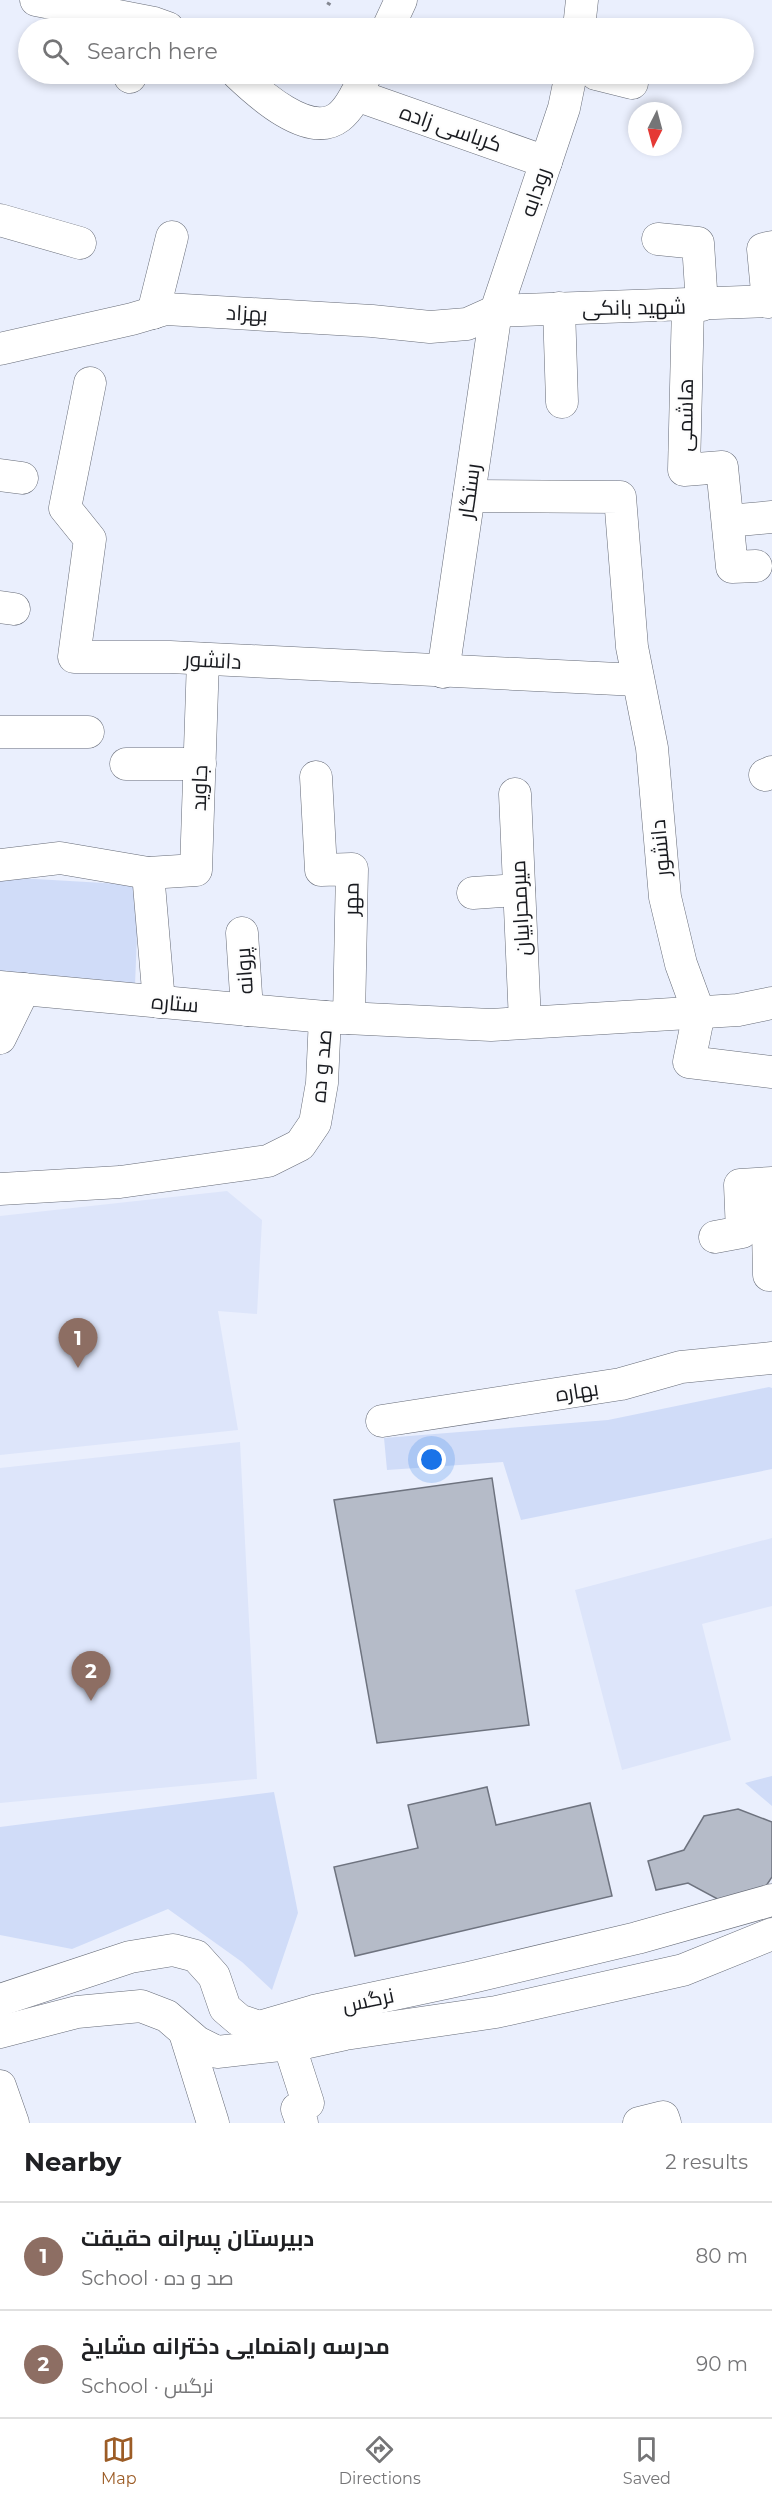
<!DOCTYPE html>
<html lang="en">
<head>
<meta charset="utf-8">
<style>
  body { margin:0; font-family:Montserrat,Cairo,sans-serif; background:#f2f2f2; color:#202124 }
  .compass { position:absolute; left:628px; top:102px; width:54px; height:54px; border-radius:50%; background:#fff; box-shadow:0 3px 9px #0003; rotate:186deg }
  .you { position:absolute; left:432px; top:1460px; width:21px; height:21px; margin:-15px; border:4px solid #fff; border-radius:50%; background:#1a73e8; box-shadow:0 0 0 9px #1a73e833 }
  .badge { display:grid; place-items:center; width:39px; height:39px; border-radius:50%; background:#9c5c26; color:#fff; font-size:20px; font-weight:700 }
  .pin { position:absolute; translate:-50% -50px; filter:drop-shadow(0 2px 3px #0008) }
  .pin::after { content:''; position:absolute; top:32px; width:21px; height:18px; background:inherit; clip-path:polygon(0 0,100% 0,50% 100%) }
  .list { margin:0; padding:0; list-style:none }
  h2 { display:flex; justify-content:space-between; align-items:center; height:78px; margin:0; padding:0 24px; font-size:26px }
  h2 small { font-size:20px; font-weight:400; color:#757577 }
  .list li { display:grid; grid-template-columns:39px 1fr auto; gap:18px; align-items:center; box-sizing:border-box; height:108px; padding:0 24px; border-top:2px solid #e0e0e0 }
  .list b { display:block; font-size:22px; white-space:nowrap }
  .list p { margin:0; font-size:20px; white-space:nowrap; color:#757577 }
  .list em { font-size:20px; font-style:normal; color:#757577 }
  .icon { flex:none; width:33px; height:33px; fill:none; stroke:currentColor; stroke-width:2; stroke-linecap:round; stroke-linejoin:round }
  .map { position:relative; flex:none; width:772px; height:2123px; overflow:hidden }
  .search { position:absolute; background:#fff; box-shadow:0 3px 9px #0003; left:18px; right:18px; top:18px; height:66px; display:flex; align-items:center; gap:15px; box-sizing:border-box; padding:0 21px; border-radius:33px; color:#757577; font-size:22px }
  .sheet { height:294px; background:#fff }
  nav { display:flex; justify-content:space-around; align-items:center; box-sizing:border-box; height:84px; border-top:2px solid #e0e0e0; background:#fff; font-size:16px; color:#757577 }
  nav a { display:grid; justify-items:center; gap:3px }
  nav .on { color:#9c5c26 }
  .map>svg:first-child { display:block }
  .built { fill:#dde5fa }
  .green { fill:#d0dcf8 }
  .building { fill:#b5bbc8; stroke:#6e737f; stroke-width:1.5 }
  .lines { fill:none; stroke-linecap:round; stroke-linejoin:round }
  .minor-casing { stroke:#666b77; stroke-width:33 }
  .path { stroke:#848791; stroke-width:4; stroke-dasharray:3 4.5; stroke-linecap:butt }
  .minor { stroke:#fff; stroke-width:32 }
  .labels { text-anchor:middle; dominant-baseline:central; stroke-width:4.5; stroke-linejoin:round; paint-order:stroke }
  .street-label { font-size:21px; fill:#181a1f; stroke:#fdfdfd }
</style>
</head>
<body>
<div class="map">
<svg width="772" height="2123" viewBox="0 0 772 2123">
  <rect width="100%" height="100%" fill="#eaeffd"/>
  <g class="built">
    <polygon points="227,1191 262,1220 257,1314 218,1311 238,1430 0,1455 0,1216"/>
    <polygon points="240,1442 257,1779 0,1803 0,1468"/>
    <polygon points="772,1538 772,1606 702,1624 731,1740 622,1770 575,1590"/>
  </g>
  <g class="green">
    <polygon points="0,877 139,885 135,985 0,972"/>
    <polygon points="769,1387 772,1388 772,1469 521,1520 503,1462 387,1470 384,1438 608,1420"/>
    <polygon points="772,1776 772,1806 745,1783"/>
    <polygon points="274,1792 298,1913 272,1990 242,1962 168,1909 72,1949 0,1935 0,1827"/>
  </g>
  <g class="building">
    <polygon points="492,1478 529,1725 377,1743 334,1500"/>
    <polygon points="487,1787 496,1825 590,1803 612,1896 355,1956 334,1867 418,1848 408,1805"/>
    <polygon points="738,1809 772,1822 772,1877 764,1889 723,1902 688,1883 656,1890 648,1861 684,1850 704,1816"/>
  </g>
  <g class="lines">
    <g class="minor-casing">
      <g id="minor">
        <polyline points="36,0 154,23 168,28"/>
        <polyline points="388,28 401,0"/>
        <polyline points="579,28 582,0"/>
        <path d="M238,74C258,93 309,140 339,117C352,107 359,88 366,74"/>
        <polyline points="596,74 632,83"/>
        <polyline points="130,77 131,74"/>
        <polyline points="356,95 546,162"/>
        <polyline points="0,220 80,243"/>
        <polyline points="658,239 698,243 702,305"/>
        <polyline points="768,302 763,249 772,247"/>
        <polyline points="688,305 684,470 722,467 732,567 756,566"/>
        <polyline points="559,308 562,402"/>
        <polyline points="153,313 172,237"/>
        <polyline points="0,349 132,319 166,309 372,321 430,327 467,324 496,311 772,301"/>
        <polyline points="90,383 65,508 90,539 74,657 170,657 638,680"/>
        <polyline points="0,475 22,478"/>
        <polyline points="469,496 620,497 632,647 652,748 665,897 681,964 699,1013 689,1062 772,1072"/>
        <polyline points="728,521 772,517"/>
        <polyline points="0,607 14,609"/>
        <polyline points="443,672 496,311 564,108 571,74"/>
        <polyline points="0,732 88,732"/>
        <polyline points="126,764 200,764"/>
        <polyline points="765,775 772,772"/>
        <polyline points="316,777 321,870 352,869 349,1018"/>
        <polyline points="515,794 525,1022"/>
        <polyline points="0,865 60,858 148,873"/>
        <polyline points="473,893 519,890"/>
        <polyline points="242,933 247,1010"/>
        <polyline points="0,987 325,1017"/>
        <polyline points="159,1002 148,873 196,870 203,659"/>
        <polyline points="0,1038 24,989"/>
        <polyline points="767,1184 769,1275 772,1274"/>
        <polyline points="0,1189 120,1182 205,1170 268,1161 300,1145 315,1123 322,1083 325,1017 491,1025 738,1010 772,1003"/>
        <polyline points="715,1237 742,1232 740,1185 772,1183"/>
        <polyline points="382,1421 621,1384 681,1367 772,1358"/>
        <polyline points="0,2000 130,1957 173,1950 196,1956 214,1976 225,2008 239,2020 259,2027 314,2011 464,1979 637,1938 772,1900"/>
        <polyline points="0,2032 77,2012 141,2006 167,2016 197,2042 217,2052 308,2042 345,2034 496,2012 683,1970 772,1934"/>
        <polyline points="185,2033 213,2123"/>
        <polyline points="289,2044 308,2103 297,2109 302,2123"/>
        <polyline points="0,2086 13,2123"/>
        <polyline points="639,2123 663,2117 665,2123"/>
      </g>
    </g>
    <polyline class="path" points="328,5 331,0"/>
    <use href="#minor" class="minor"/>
  </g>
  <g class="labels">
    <g class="street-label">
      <text transform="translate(451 128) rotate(19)">کرباسی زاده</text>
      <text transform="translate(535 192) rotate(-71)">رودابه</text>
      <text transform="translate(634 307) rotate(-1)">شهید بانکی</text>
      <text transform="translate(247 313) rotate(3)">بهزاد</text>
      <text transform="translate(685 415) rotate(-89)">هاشمی</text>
      <text transform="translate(469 491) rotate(-82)">رستگار</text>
      <text transform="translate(213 660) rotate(3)">دانشور</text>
      <text transform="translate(199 788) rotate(-88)">جاوید</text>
      <text transform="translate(660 848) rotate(-95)">دانشور</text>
      <text transform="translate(351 899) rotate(-89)">مهر</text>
      <text transform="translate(520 908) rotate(-93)">میرمحرابیان</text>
      <text transform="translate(244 971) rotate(-94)">پروانه</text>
      <text transform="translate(175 1003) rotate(5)">ستاره</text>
      <text transform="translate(321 1066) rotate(-85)">صد و ده</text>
      <text transform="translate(577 1391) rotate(-9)">بهاره</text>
      <text transform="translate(368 2000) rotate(-12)">نرگس</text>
    </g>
  </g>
</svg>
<svg class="compass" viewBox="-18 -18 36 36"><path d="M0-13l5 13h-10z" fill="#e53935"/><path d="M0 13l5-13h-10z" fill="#757577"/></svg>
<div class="you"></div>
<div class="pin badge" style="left:78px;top:1368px;background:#8d6e63">1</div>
<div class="pin badge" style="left:91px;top:1701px;background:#8d6e63">2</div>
<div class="search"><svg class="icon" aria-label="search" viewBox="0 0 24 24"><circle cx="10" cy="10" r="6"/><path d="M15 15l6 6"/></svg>Search here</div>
</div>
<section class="sheet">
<h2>Nearby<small>2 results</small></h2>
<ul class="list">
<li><span class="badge" style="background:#8d6e63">1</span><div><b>دبیرستان پسرانه حقیقت</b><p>School · صد و ده</p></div><em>80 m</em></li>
<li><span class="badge" style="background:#8d6e63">2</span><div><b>مدرسه راهنمایی دخترانه مشایخ</b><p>School · نرگس</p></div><em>90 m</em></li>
</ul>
</section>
<nav>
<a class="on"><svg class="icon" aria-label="map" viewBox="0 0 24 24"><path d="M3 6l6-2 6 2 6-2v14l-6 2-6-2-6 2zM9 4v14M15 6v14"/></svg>Map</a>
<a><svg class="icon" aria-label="directions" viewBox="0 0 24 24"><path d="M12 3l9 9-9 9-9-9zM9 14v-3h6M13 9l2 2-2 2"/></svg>Directions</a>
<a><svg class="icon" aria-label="saved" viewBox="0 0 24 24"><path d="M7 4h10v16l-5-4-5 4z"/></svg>Saved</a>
</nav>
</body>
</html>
